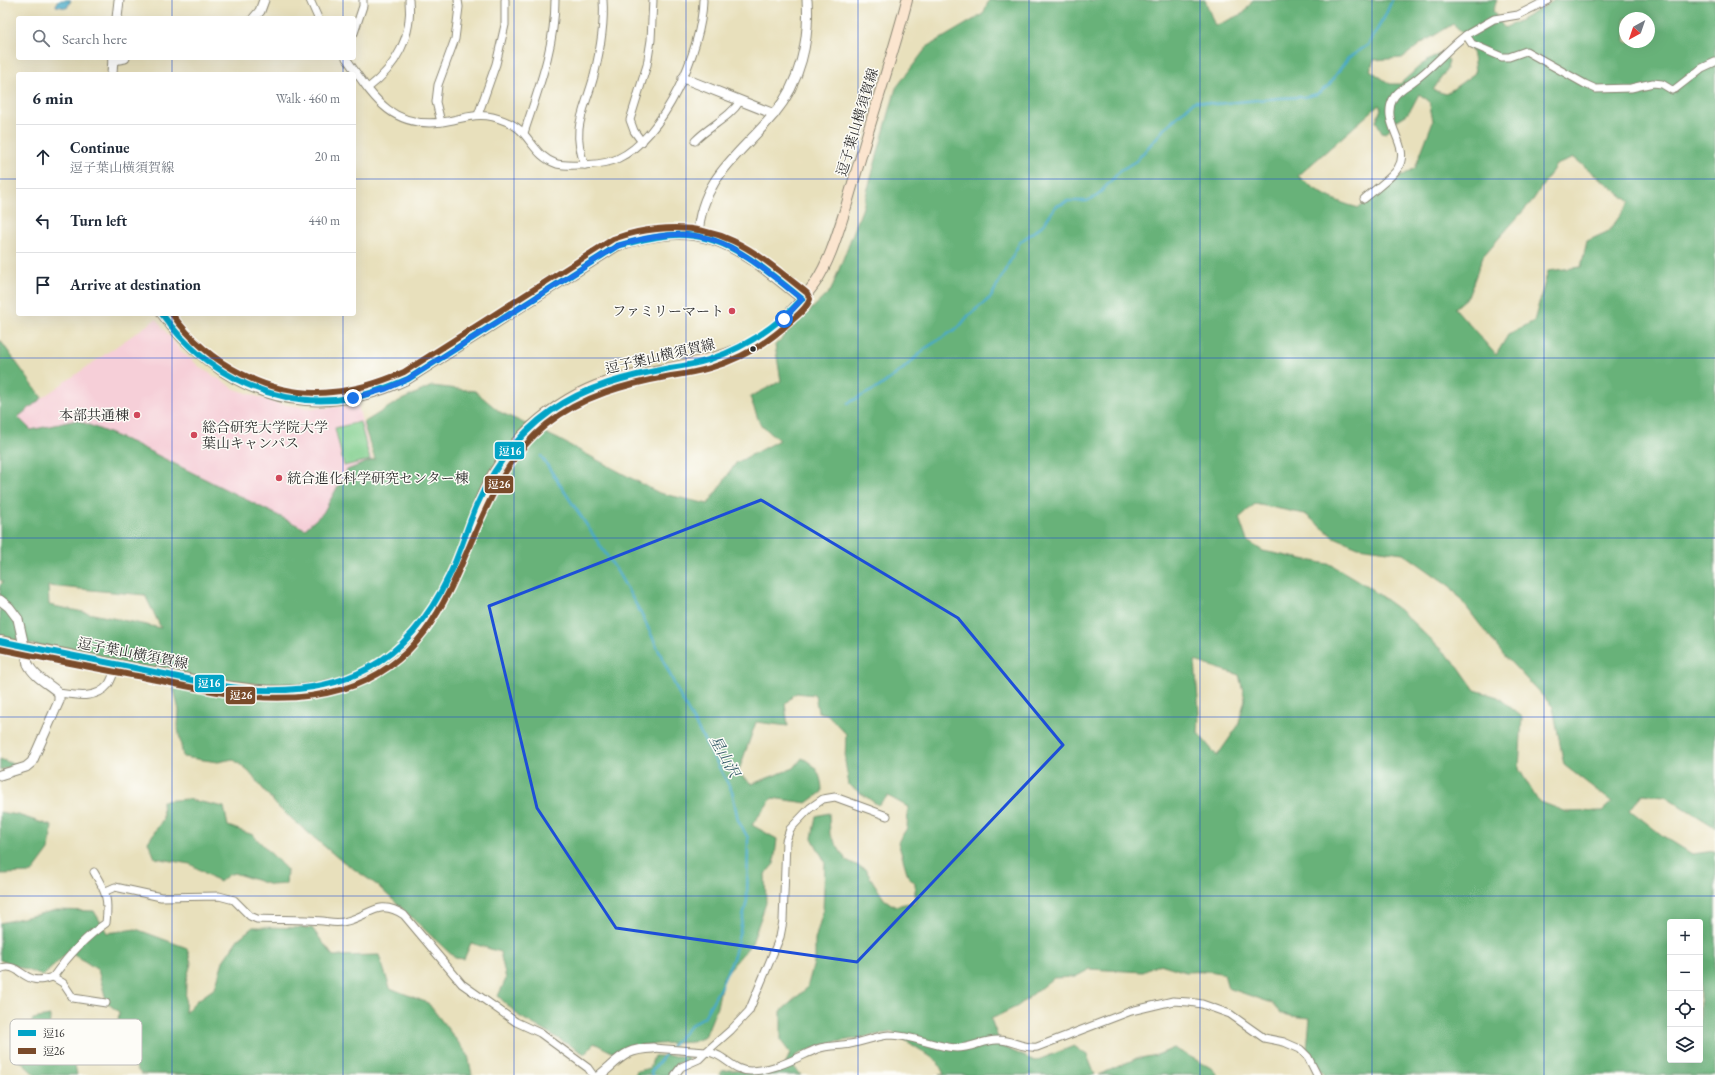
<!DOCTYPE html>
<html lang="en">
<head>
<meta charset="utf-8">
<style>
  body { margin:0; font-family:"EB Garamond","Noto Serif JP",serif; background:#f6f6f7; color:#1f2937 }
  .controls { position:absolute; right:12px; bottom:12px; display:grid; overflow:hidden; border-radius:4px; box-shadow:0 4px 16px #0002 }
  .controls button { width:36px; height:36px; display:grid; place-items:center; padding:0; border:0; border-bottom:1px solid #e0e1e3; background:#fff; color:#1f2937; font:20px sans-serif }
  .compass { position:absolute; left:1619px; top:12px; width:36px; height:36px; border-radius:50%; background:#fff; box-shadow:0 4px 16px #0002; rotate:220deg }
  .stop { position:absolute; width:12px; height:12px; margin:-9px; border:3px solid #1a73e8; border-radius:50%; background:#fff }
  .stop.end { background:#1a73e8; border-color:#fff; box-shadow:0 1px 4px #0008 }
  .list { margin:0; padding:0; list-style:none }
  h2 { display:flex; justify-content:space-between; align-items:center; height:52px; margin:0; padding:0 16px; font-size:17px }
  h2 small { font-size:13px; font-weight:400; color:#747a83 }
  .list li { display:grid; grid-template-columns:26px 1fr auto; gap:12px; align-items:center; box-sizing:border-box; height:64px; padding:0 16px; border-top:1px solid #e0e1e3 }
  .list b { display:block; font-size:15px; white-space:nowrap }
  .list p { margin:0; font-size:13px; white-space:nowrap; color:#747a83 }
  .list em { font-size:13px; font-style:normal; color:#747a83 }
  .icon { flex:none; width:22px; height:22px; fill:none; stroke:currentColor; stroke-width:2; stroke-linecap:round; stroke-linejoin:round }
  .map { position:relative; flex:none; width:1715px; height:1075px; overflow:hidden }
  .search { position:absolute; background:#fff; box-shadow:0 4px 16px #0002; left:16px; top:16px; width:340px; height:44px; display:flex; align-items:center; gap:10px; box-sizing:border-box; padding:0 14px; border-radius:4px; color:#747a83; font-size:15px }
  .panel { position:absolute; background:#fff; box-shadow:0 4px 16px #0002; left:16px; top:72px; width:340px; height:244px; border-radius:4px }
  .map>svg:first-child { display:block }
  .built { fill:#f6cfd8 }
  .green { fill:#81cf8e; stroke:#567d5c }
  .forest { fill:#68b279; stroke:#4a6e52; fill-rule:evenodd }
  .water { fill:#49aac8; stroke:#3a6a7a }
  .lines { fill:none; stroke-linecap:round; stroke-linejoin:round }
  .stream { stroke:#49aac8; stroke-width:2.5 }
  .secondary-tunnel { stroke:#c2bc9f; stroke-width:10; stroke-dasharray:10 5; stroke-linecap:butt }
  .minor-casing { stroke:#8a8674; stroke-width:9 }
  .tertiary-casing { stroke:#8a8674; stroke-width:11 }
  .secondary-casing { stroke:#8a8674; stroke-width:12 }
  .minor { stroke:#fff; stroke-width:7 }
  .tertiary { stroke:#fff; stroke-width:9 }
  .secondary { stroke:#fbe5cf; stroke-width:10 }
  .tertiary-bridge-casing { stroke:#8a8674; stroke-width:11; stroke-linecap:butt }
  .tertiary-bridge { stroke:#fff; stroke-width:9 }
  .bus-1-casing { stroke:#fdfcf7; stroke-width:9 }
  .bus-2-casing { stroke:#fdfcf7; stroke-width:9 }
  .bus-1 { stroke:#02a3c6; stroke-width:6 }
  .bus-2 { stroke:#7a4b2a; stroke-width:6 }
  .route { stroke:#1a73e8; stroke-width:5 }
  .marked { fill:none; stroke:#1d4ed8; stroke-width:3; stroke-linejoin:round }
  .grid { fill:none; stroke:#1d4ed8; stroke-width:1; stroke-opacity:0.55 }
  .poi-dot { fill:#d1495b; stroke:#fdfcf7; stroke-width:1.5 }
  .bus-dot { fill:#2b2b2b; stroke:#fdfcf7; stroke-width:1.5 }
  .labels { text-anchor:middle; dominant-baseline:central; stroke-width:3; stroke-linejoin:round; paint-order:stroke }
  .street-label { font-size:14px; fill:#2b2b2b; stroke:#fdfcf7 }
  .poi-label { font-size:14px; fill:#2b2b2b; stroke:#fdfcf7; text-anchor:end }
  .water-label { font-size:15px; font-style:italic; fill:#375e6a; stroke:#fdfcf7 }
  .key { fill:#fdfcf7; stroke:#bebdba; stroke-width:1 }
  .key-label { font-size:11px; fill:#2b2b2b }
  .line-badge { stroke:#fdfcf7; stroke-width:1.5 }
  .badge-label { font-size:11px; text-anchor:middle; font-weight:bold; fill:#fff }
</style>
</head>
<body>
<div class="map">
<svg width="1715" height="1075" viewBox="0 0 1715 1075">
  <rect width="100%" height="100%" fill="#fdfcf7"/>
  <filter id="ink" filterUnits="userSpaceOnUse"><feTurbulence type="fractalNoise" baseFrequency=".025" numOctaves="2"/><feDisplacementMap in="SourceGraphic" scale="8" xChannelSelector="R" yChannelSelector="G"/><feConvolveMatrix kernelMatrix="1 2 1 2 8 2 1 2 1" color-interpolation-filters="sRGB"/></filter>
  <filter id="wash" filterUnits="userSpaceOnUse"><feTurbulence type="fractalNoise" baseFrequency=".012" numOctaves="4" result="noise"/><feDisplacementMap in="SourceGraphic" scale="16" xChannelSelector="R" yChannelSelector="G"/><feGaussianBlur stdDeviation="0.9" result="paint"/><feColorMatrix in="noise" values="0 0 0 0 0 0 0 0 0 0 0 0 0 0 0 0 0 1.4 0 .05"/><feComposite in="paint" operator="in"/></filter>
  <g filter="url(#wash)">
    <rect width="100%" height="100%" fill="#e8e0bc"/>
    <polygon class="built" points="156,319 180,350 201,368 235,389 280,404 310,408 358,406 373,464 315,536 34,451 10,420"/>
    <polygon class="green" points="360,422 370,460 344,466 335,428"/>
    <g class="forest">
      <path d="M989,0H1205L1215,26L1244,13L1253,0H1497L1493,11L1504,28L1519,21L1555,0H1715V827L1665,796L1642,794L1630,810L1663,836L1692,854L1715,851V1075H1325L1307,1049L1310,1018L1291,1016L1281,1013L1272,1003L1228,988L1224,974L1210,971L1186,972L1160,964L1143,972L1090,969L1075,977L1053,978L1018,1006L991,1019L1001,1046L1035,1061L1074,1046L1087,1055L1095,1075H939L944,1074L937,1061L893,1032L825,1044L796,1055L793,1066L801,1075H720L722,1071L730,1070L764,1073L784,1068L790,1053L781,1041V1011L807,988L815,959V940L823,911L825,862L812,838L816,816L829,813L830,835L846,860L865,869L884,899L894,906L915,902V883L908,876L898,842L907,828L908,807L888,796L878,805L849,785L845,761L846,734L827,714L818,712L815,695L796,693L785,704L788,726L756,722L738,773L752,784L794,768L802,758C817,765 822,777 822,792L807,803L772,798L752,825L777,839L774,864L765,874L766,903L752,943L723,977L717,1007L705,1037L693,1042L641,1045L618,1055L594,1043L585,1054L519,1016L498,996L506,979L500,952L471,943L464,959L455,958L377,885L338,858L278,807L249,772L233,759L218,762L183,757L178,728L179,710L171,677L0,637V585L3,582L0,580V340L42,398L18,417L31,430L77,420L133,443L305,529L323,513L347,470L375,459L363,423L397,402L432,386L475,391L500,412L558,439L659,493L708,504L736,463L779,440L760,424L750,397L781,381L775,345L831,290L862,210L896,88L927,47L983,14ZM1625,18H1649V42H1625ZM1453,24C1471,39 1473,51 1475,73L1446,94L1433,90L1447,69L1449,60L1439,54L1421,65L1400,84H1390L1370,70L1374,60L1402,58L1422,43ZM1419,94L1429,101L1433,121L1415,168L1392,182L1359,208C1335,202 1317,192 1298,176L1379,105L1381,109L1376,121L1382,132L1386,133L1396,121L1406,115L1411,109ZM1574,158L1630,202L1609,231L1587,241L1581,267L1548,271L1534,321L1508,335L1496,355L1455,308L1468,297L1483,256L1533,200L1556,165ZM1255,504L1305,514L1334,537L1358,547L1403,553L1451,587L1501,652L1553,707L1564,765L1612,802L1602,811L1567,812L1538,801L1519,769L1522,717L1498,697L1475,690L1458,666L1400,610L1367,586L1332,565L1263,551L1247,541L1239,518ZM48,586L145,595L161,628L49,605ZM1195,661L1239,675L1245,699L1238,726L1217,756L1198,733L1199,713ZM1670,922H1700V1060H1670Z"/>
      <polygon points="0,759 16,765 0,770"/>
      <polygon points="187,799 224,807 228,826 253,835 287,870 286,884 271,885 234,873 228,875 220,882 190,864 155,858 148,842 163,819 162,801"/>
      <polygon points="0,812 18,815 52,826 49,850 32,873 0,874"/>
      <polygon points="57,910 94,911 107,933 136,929 187,948 191,963 186,981 185,1013 195,1002 215,988 223,961 238,939 253,927 312,928 333,956 379,955 390,988 428,1003 468,1055 472,1075 141,1074 116,1044 119,1012 107,1003 98,970 69,951 43,976 0,960 0,923"/>
      <polygon points="50,1016 49,1037 72,1050 77,1075 35,1075 18,1059 33,1019"/>
      <polygon points="1174,1048 1211,1068 1218,1075 1099,1075 1135,1059 1157,1055"/>
      <polygon points="654,1056 687,1056 688,1060 676,1064 668,1075 635,1075 637,1071 650,1068"/>
    </g>
    <polygon class="water" points="64,0 71,0 67,8 56,6 57,1"/>
    <g class="lines">
      <g class="stream">
        <polyline points="848,403 879,387 903,369 926,348 959,327 968,316 991,297 1020,242 1044,224 1055,207 1068,201 1087,201 1097,196 1121,170 1136,161 1165,128 1193,102 1197,101 1216,104 1279,98 1304,97 1317,94 1328,86 1348,58 1368,45 1385,16 1392,0"/>
        <polyline points="541,456 617,571 642,615 680,696 732,791 738,820 748,838 747,900 734,956 720,988 704,1017 692,1024 671,1047"/>
        <polyline points="652,1075 651,1072 668,1051"/>
      </g>
    </g>
  </g>
  <g filter="url(#ink)">
    <g class="lines">
      <path class="secondary-tunnel" d="M332,684C348,678 366,673 380,664C429,634 450,575 471,525"/>
      <g class="minor-casing">
        <g id="minor">
          <polyline points="310,0 318,18"/>
          <polyline points="354,33 363,6 363,0"/>
          <polyline points="1466,35 1494,19 1518,15 1548,0"/>
          <path d="M346,58C372,95 390,129 442,122C459,120 475,112 493,117C504,120 517,125 524,134C535,147 540,158 557,164C566,166 575,165 584,165C596,164 606,164 617,159C664,138 702,50 703,0"/>
          <path d="M368,88C396,67 413,36 409,0"/>
          <polyline points="478,115 496,64 505,25 505,0"/>
          <polyline points="441,122 436,102 438,85 455,39 459,7 458,0"/>
          <path d="M524,133C538,90 555,47 555,0"/>
          <path d="M695,141C709,126 730,118 740,101"/>
          <polyline points="642,142 634,131 630,120 647,65 651,40 653,0"/>
          <path d="M585,165C570,129 585,110 594,76C600,51 605,25 603,0"/>
          <path d="M1364,199C1374,190 1392,178 1398,168C1412,146 1380,124 1393,99C1396,92 1405,87 1411,83C1432,69 1446,50 1466,35L1472,44L1502,57H1509L1526,51L1585,84L1596,89L1631,88L1653,83L1662,84L1672,90L1675,89L1702,68L1715,62"/>
          <path d="M59,693C74,695 96,700 108,685C112,680 114,671 117,665"/>
          <path d="M106,891L115,887L161,897L219,896L234,900L250,916L257,919C279,920 301,919 323,921C331,922 338,924 347,921C371,915 379,898 404,915L462,984L516,1022L540,1033L588,1068L593,1075"/>
          <path d="M0,969C14,962 21,976 33,979C39,981 46,979 53,977L63,983L73,998L106,1003"/>
          <path d="M53,977C68,956 84,938 106,923C109,899 106,892 94,872"/>
          <polyline points="653,1048 706,1052 731,1030 749,1011 780,937 783,921 786,841 790,829 810,808 823,799 835,797 887,816"/>
          <path d="M675,1075L681,1067L699,1059L706,1052C725,1053 732,1072 752,1071C776,1070 796,1058 817,1049C827,1045 840,1046 850,1044C863,1042 876,1036 889,1035C913,1035 934,1047 957,1048C972,1048 985,1039 999,1040C1012,1040 1023,1049 1037,1047L1131,1011L1173,1001L1189,1002L1202,1004L1230,1014L1264,1038L1284,1042L1300,1049L1308,1057L1317,1075"/>
        </g>
      </g>
      <g class="tertiary-casing">
        <g id="tertiary">
          <polyline points="117,18 119,0"/>
          <polyline points="254,18 260,11 264,0"/>
          <polyline points="113,60 125,58"/>
          <polyline points="112,74 113,58"/>
          <polyline points="683,78 774,114"/>
          <path d="M698,235C701,177 740,155 774,114C800,83 810,40 807,0"/>
          <path d="M162,314C175,333 191,348 209,362C270,409 339,412 408,379L617,246C707,217 735,246 802,299"/>
          <polyline points="0,600 9,607 18,619"/>
          <path d="M0,775L26,767L32,762L59,701V693C49,684 34,677 28,664"/>
          <path d="M600,1075C621,1058 624,1049 653,1048"/>
        </g>
      </g>
      <g class="secondary-casing">
        <g id="secondary">
          <path d="M471,525C475,513 480,499 486,487C511,436 562,393 617,379C676,364 741,363 786,317C796,306 807,295 815,283C830,261 838,232 846,207C853,182 861,157 868,132C881,88 896,44 907,0"/>
          <path d="M0,641C50,651 99,661 149,671C208,682 273,701 332,684"/>
        </g>
      </g>
      <use href="#minor" class="minor"/>
      <use href="#tertiary" class="tertiary"/>
      <use href="#secondary" class="secondary"/>
      <g class="tertiary-bridge-casing">
        <polyline id="tertiary-bridge" points="18,619 28,664"/>
      </g>
      <use href="#tertiary-bridge" class="tertiary-bridge"/>
      <g class="bus-1-casing">
        <path id="bus-1" d="M0,641C51,652 103,661 154,672C185,678 215,686 246,689C343,697 407,664 449,576C460,554 466,530 476,507C492,470 517,435 551,411C586,386 628,376 670,368C683,366 696,364 708,360C745,348 776,327 802,299C765,269 725,232 674,235C654,236 636,241 617,246L408,379C391,386 374,393 356,397C280,412 206,376 162,314"/>
      </g>
      <g class="bus-2-casing">
        <path id="bus-2" d="M0,649C47,659 95,668 142,677C208,691 276,709 343,689C474,649 454,499 547,424C582,396 626,384 671,376C684,374 697,372 710,368C740,359 768,343 791,321C798,315 807,308 810,299L807,293C759,255 723,221 657,229C643,230 627,234 613,239L404,372C381,382 357,390 332,392C270,399 207,363 172,314"/>
      </g>
      <use href="#bus-1" class="bus-1"/>
      <use href="#bus-2" class="bus-2"/>
    </g>
  </g>
  <g class="lines" filter="url(#ink)">
    <path class="route" d="M353,398L386,389L408,379L617,246C707,217 735,246 802,299L784,319"/>
  </g>
  <path class="marked" d="M761,500L958,618L1063,745L857,962L616,928L537,808L489,606Z"/>
  <path class="grid" d="M172,0V18M343,0V18M514,0V1075M686,0V1075M858,0V1075M1029,0V1075M1200,0V1075M1372,0V1075M1544,0V1075M172,58V74M343,58V74M0,179H18M354,179H1715M172,314V1075M343,314V1075M0,358H1715M0,538H1715M0,717H1715M0,896H1715"/>
  <g class="poi-dot">
    <circle cx="732" cy="311" r="4"/>
    <circle cx="137" cy="415" r="4"/>
    <circle cx="194" cy="435" r="4"/>
    <circle cx="279" cy="478" r="4"/>
  </g>
  <circle class="bus-dot" cx="753" cy="349" r="3.5"/>
  <g class="labels">
    <g class="street-label">
      <text transform="translate(857 122) rotate(-73)">逗子葉山横須賀線</text>
      <text transform="translate(660 356) rotate(-13)">逗子葉山横須賀線</text>
      <text transform="translate(133 653) rotate(11)">逗子葉山横須賀線</text>
    </g>
    <g class="poi-label">
      <text x="724" y="311">ファミリーマート</text>
      <text x="129" y="415">本部共通棟</text>
      <text x="202" y="427" text-anchor="start">総合研究大学院大学<tspan x="202" dy="16">葉山キャンパス</tspan></text>
      <text x="287" y="478" text-anchor="start">統合進化科学研究センター棟</text>
    </g>
    <g class="water-label">
      <text transform="translate(725 756) rotate(61)">星山沢</text>
    </g>
  </g>
  <rect x="10" y="1019" width="132" height="46" rx="6" class="key"/>
  <rect x="18" y="1030" width="18" height="6" fill="#02a3c6"/>
  <rect x="18" y="1048" width="18" height="6" fill="#7a4b2a"/>
  <g class="key-label">
    <text x="43" y="1037">逗16</text>
    <text x="43" y="1055">逗26</text>
  </g>
  <g class="line-badge">
    <rect x="494" y="441" width="31" height="19" rx="4" fill="#02a3c6"/>
    <rect x="484" y="475" width="30" height="19" rx="4" fill="#7a4b2a"/>
    <rect x="194" y="674" width="31" height="19" rx="4" fill="#02a3c6"/>
    <rect x="225" y="686" width="31" height="19" rx="4" fill="#7a4b2a"/>
  </g>
  <g class="badge-label">
    <text x="510" y="455">逗16</text>
    <text x="499" y="488">逗26</text>
    <text x="209" y="687">逗16</text>
    <text x="241" y="699">逗26</text>
  </g>
</svg>
<div class="controls">
<button>+</button>
<button>−</button>
<button><svg class="icon" aria-label="locate" viewBox="0 0 24 24"><circle cx="12" cy="12" r="6"/><path d="M12 2v4M12 18v4M2 12h4M18 12h4"/></svg></button>
<button><svg class="icon" aria-label="layers" viewBox="0 0 24 24"><path d="M12 4l9 5-9 5-9-5zM3 14l9 5 9-5"/></svg></button>
</div>
<svg class="compass" viewBox="-18 -18 36 36"><path d="M0-13l5 13h-10z" fill="#e53935"/><path d="M0 13l5-13h-10z" fill="#747a83"/></svg>
<div class="stop" style="left:784px;top:319px"></div>
<div class="stop end" style="left:353px;top:398px"></div>
<div class="search"><svg class="icon" aria-label="search" viewBox="0 0 24 24"><circle cx="10" cy="10" r="6"/><path d="M15 15l6 6"/></svg>Search here</div>
<section class="panel">
<h2>6 min<small>Walk · 460 m</small></h2>
<ul class="list">
<li><svg class="icon" aria-label="ahead" viewBox="0 0 24 24"><path d="M12 20V5M6 11l6-6 6 6"/></svg><div><b>Continue</b><p>逗子葉山横須賀線</p></div><em>20 m</em></li>
<li><svg class="icon" aria-label="left" viewBox="0 0 24 24"><path d="M17 20v-9H6M10 6l-5 5 5 5"/></svg><div><b>Turn left</b></div><em>440 m</em></li>
<li><svg class="icon" aria-label="arrive" viewBox="0 0 24 24"><path d="M6 21V4h12l-3 4 3 4H6"/></svg><div><b>Arrive at destination</b></div></li>
</ul>
</section>
</div>
</body>
</html>
